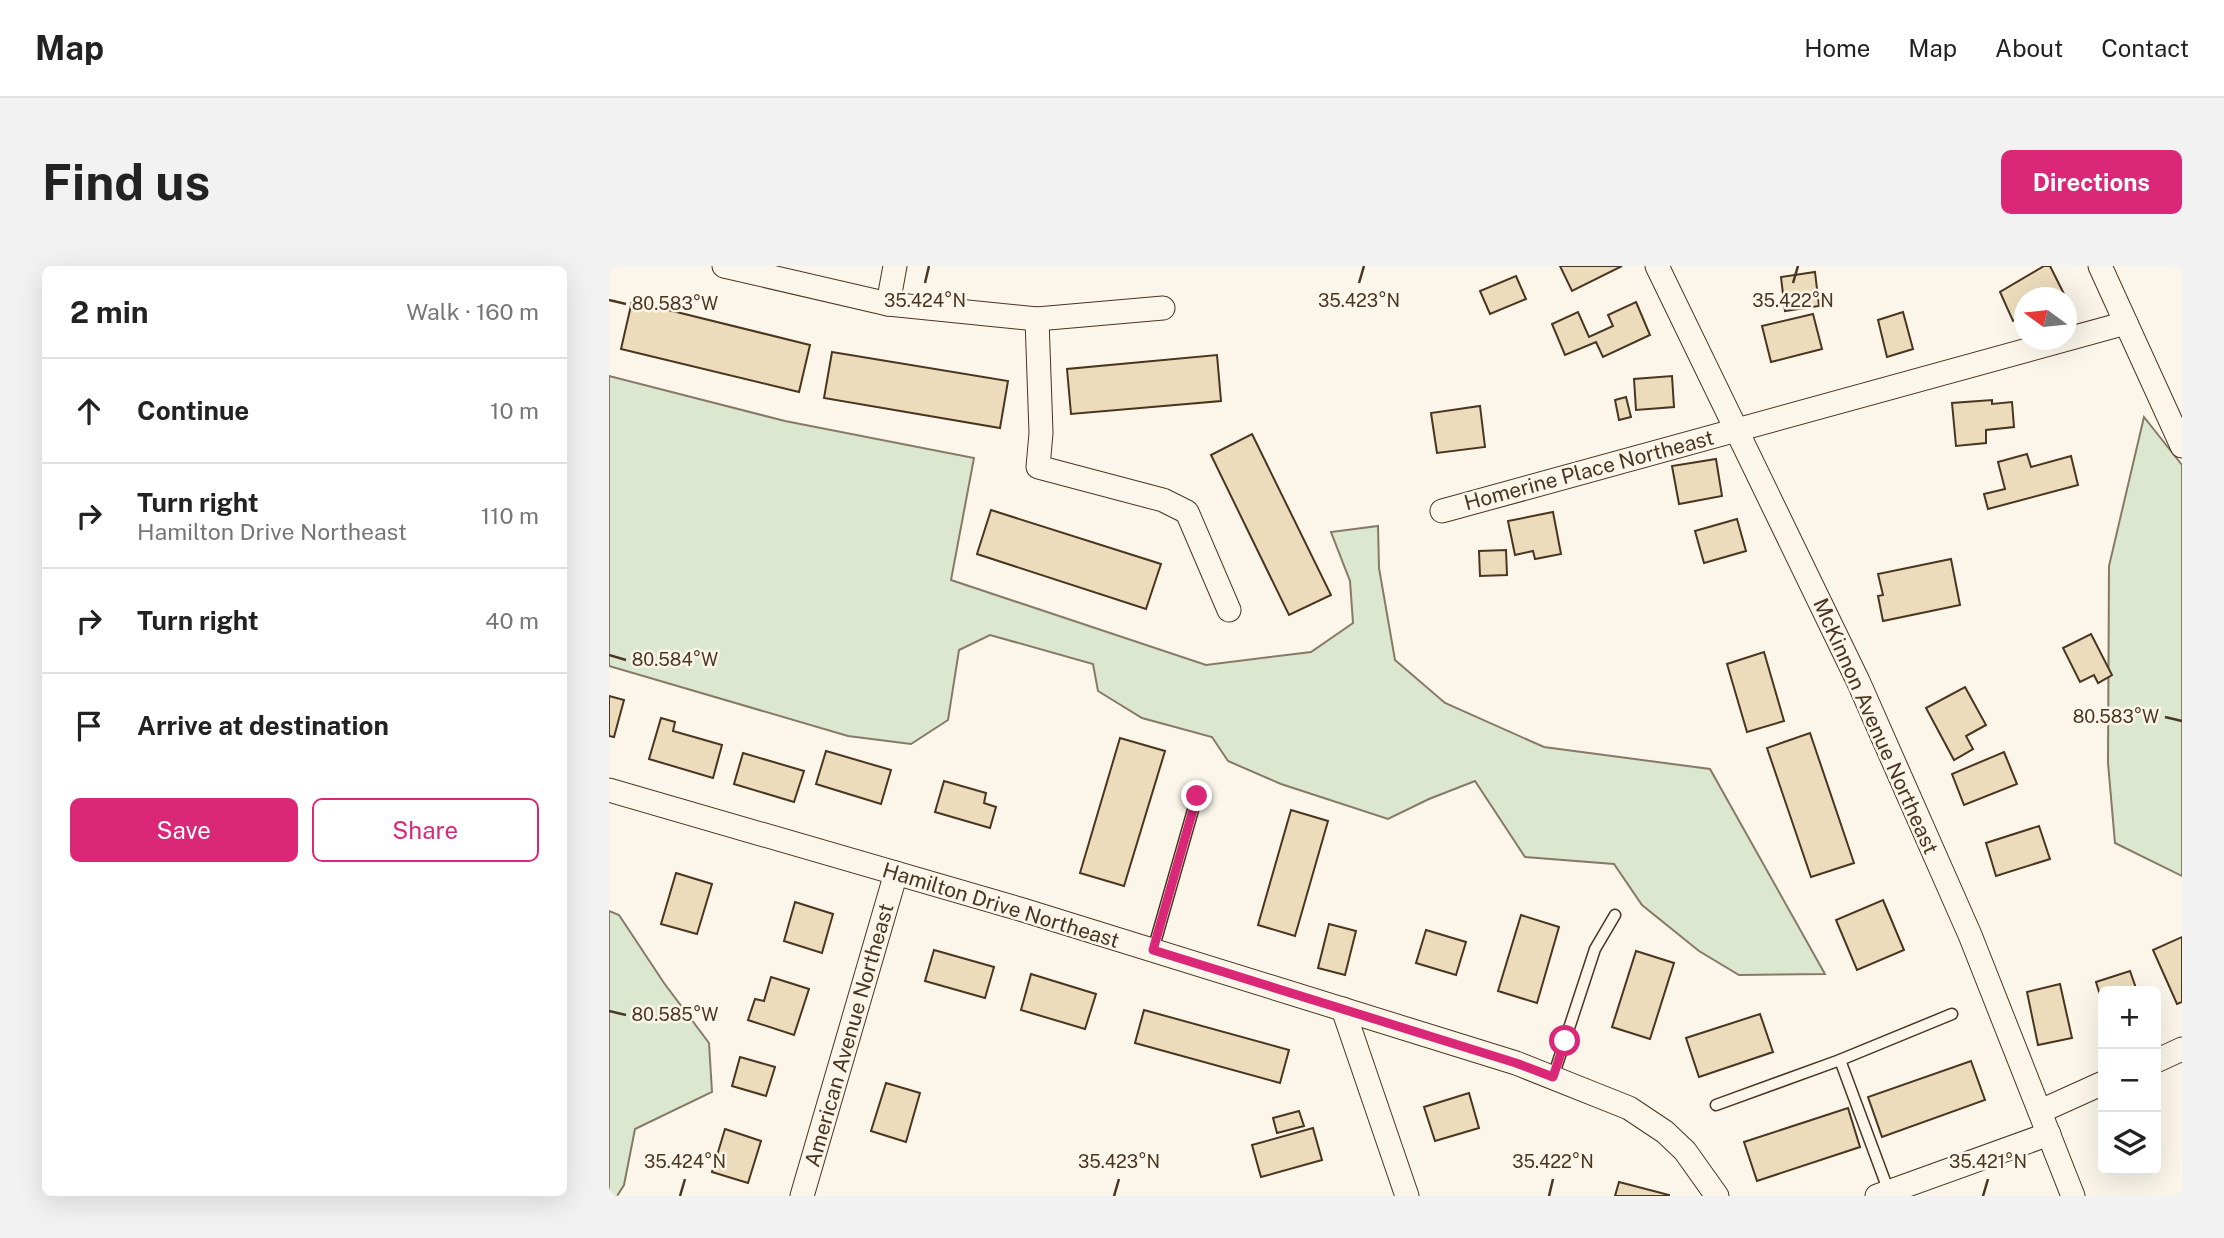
<!DOCTYPE html>
<html lang="en">
<head>
<meta charset="utf-8">
<style>
  body { margin:0; font-family:"Public Sans",sans-serif; background:#f2f2f2; color:#222 }
  .controls { position:absolute; right:21px; bottom:21px; display:grid; overflow:hidden; border-radius:10px; box-shadow:0 7px 28px #0002 }
  .controls button { width:63px; height:63px; display:grid; place-items:center; padding:0; border:0; border-bottom:2px solid #e0e0e0; background:#fff; color:#222; font:35px sans-serif }
  .compass { position:absolute; left:1405px; top:21px; width:63px; height:63px; border-radius:50%; background:#fff; box-shadow:0 7px 28px #0002; rotate:285deg }
  .stop { position:absolute; width:21px; height:21px; margin:-16px; border:5px solid #db2777; border-radius:50%; background:#fff }
  .stop.end { background:#db2777; border-color:#fff; box-shadow:0 2px 7px #0008 }
  .list { margin:0; padding:0; list-style:none }
  h2 { display:flex; justify-content:space-between; align-items:center; height:91px; margin:0; padding:0 28px; font-size:30px }
  h2 small { font-size:23px; font-weight:400; color:#767676 }
  .list li { display:grid; grid-template-columns:46px 1fr auto; gap:21px; align-items:center; box-sizing:border-box; height:105px; padding:0 28px; border-top:2px solid #e0e0e0 }
  .list b { display:block; font-size:26px; white-space:nowrap }
  .list p { margin:0; font-size:23px; white-space:nowrap; color:#767676 }
  .list em { font-size:23px; font-style:normal; color:#767676 }
  .actions { display:flex; gap:14px; padding:21px 28px }
  .actions a { flex:1; padding:16px 0; border:2px solid #db2777; border-radius:10px; text-align:center; font-size:24px; color:#db2777 }
  .actions .main { background:#db2777; color:#fff }
  .icon { flex:none; width:38px; height:38px; fill:none; stroke:currentColor; stroke-width:2; stroke-linecap:round; stroke-linejoin:round }
  .map { position:relative; flex:none; width:1573px; height:930px; overflow:hidden; border-radius:10px }
  header { display:flex; align-items:center; gap:42px; box-sizing:border-box; height:98px; padding:0 35px; background:#fff; border-bottom:2px solid #e0e0e0 }
  header strong { font-size:33px }
  nav { display:flex; gap:38px; margin-inline-start:auto; font-size:24px }
  .intro { display:flex; align-items:center; justify-content:space-between; box-sizing:border-box; height:168px; padding:0 42px }
  h1 { margin:0; font-size:49px }
  .button { padding:18px 32px; border-radius:10px; background:#db2777; color:#fff; font-size:24px; font-weight:700 }
  main { display:flex; gap:42px; padding:0 42px }
  aside { flex:1; background:#fff; border-radius:10px; box-shadow:0 7px 28px #0002 }
  .map>svg:first-child { display:block }
  .green { fill:#dce7d0; stroke:#887966; stroke-width:2 }
  .building { fill:#ecdcbc; stroke:#4a3520; stroke-width:2 }
  .lines { fill:none; stroke-linecap:round; stroke-linejoin:round }
  .service-casing { stroke:#4a3520; stroke-width:13 }
  .minor-casing { stroke:#4a3520; stroke-width:25 }
  .service { stroke:#fbf6e9; stroke-width:10 }
  .minor { stroke:#fbf6e9; stroke-width:23 }
  .route { stroke:#db2777; stroke-width:9 }
  .ticks { fill:none; stroke:#4a3520; stroke-width:2.5 }
  .labels { text-anchor:middle; dominant-baseline:central; stroke-width:5; stroke-linejoin:round; paint-order:stroke }
  .street-label { font-size:21px; fill:#4a3520; stroke:#fbf6e9 }
  .ticks-label { font-size:18px; text-anchor:middle; fill:#4a3520; stroke:#fbf6e9; stroke-width:5; stroke-linejoin:round; paint-order:stroke }
</style>
</head>
<body>
<header>
<strong>Map</strong>
<nav><a>Home</a><a>Map</a><a>About</a><a>Contact</a></nav>
</header>
<div class="intro"><h1>Find us</h1><a class="button">Directions</a></div>
<main>
<aside>
<h2>2 min<small>Walk · 160 m</small></h2>
<ul class="list">
<li><svg class="icon" aria-label="ahead" viewBox="0 0 24 24"><path d="M12 20V5M6 11l6-6 6 6"/></svg><div><b>Continue</b></div><em>10 m</em></li>
<li><svg class="icon" aria-label="right" viewBox="0 0 24 24"><path d="M7 20v-9h11M14 6l5 5-5 5"/></svg><div><b>Turn right</b><p>Hamilton Drive Northeast</p></div><em>110 m</em></li>
<li><svg class="icon" aria-label="right" viewBox="0 0 24 24"><path d="M7 20v-9h11M14 6l5 5-5 5"/></svg><div><b>Turn right</b></div><em>40 m</em></li>
<li><svg class="icon" aria-label="arrive" viewBox="0 0 24 24"><path d="M6 21V4h12l-3 4 3 4H6"/></svg><div><b>Arrive at destination</b></div></li>
</ul>
<div class="actions"><a class="main">Save</a><a>Share</a></div>
</aside>
<div class="map">
<svg width="1573" height="930" viewBox="0 0 1573 930">
  <rect width="100%" height="100%" fill="#fbf6e9"/>
  <g class="green">
    <polygon points="0,110 176,155 365,192 342,314 597,399 702,386 744,357 741,315 722,266 769,260 770,302 786,394 836,437 935,481 1101,503 1216,708 1130,709 1090,685 1033,639 1005,598 916,591 866,515 820,533 779,553 672,518 619,495 603,471 533,452 489,425 484,398 381,369 350,384 339,454 302,478 239,470 0,400"/>
    <polygon points="1535,151 1573,199 1573,610 1506,577 1499,497 1500,300"/>
    <polygon points="0,645 10,649 55,717 100,777 103,826 26,863 15,919 8,930 0,930"/>
  </g>
  <g class="building">
    <polygon points="951,0 1013,0 963,25"/>
    <polygon points="1435,0 1441,0 1455,28 1449,32 1416,32 1416,49 1404,55 1391,26"/>
    <polygon points="1206,6 1210,40 1176,45 1172,11"/>
    <polygon points="907,10 917,33 881,48 871,25"/>
    <polygon points="23,35 201,79 190,126 12,83"/>
    <polygon points="1027,36 1041,69 994,91 987,76 956,89 943,58 969,46 980,71 1004,60 999,49"/>
    <polygon points="1294,46 1304,83 1278,91 1269,54"/>
    <polygon points="1204,48 1213,83 1162,96 1153,60"/>
    <polygon points="223,86 399,115 391,162 215,132"/>
    <polygon points="608,89 612,135 462,148 458,103"/>
    <polygon points="1063,110 1065,141 1027,144 1025,113"/>
    <polygon points="1017,131 1022,151 1010,154 1006,134"/>
    <polygon points="1383,134 1383,138 1403,136 1405,161 1377,164 1377,177 1347,180 1343,137"/>
    <polygon points="871,140 876,181 828,187 822,147"/>
    <polygon points="643,168 722,329 680,349 602,189"/>
    <polygon points="1418,188 1422,201 1462,190 1469,219 1379,243 1375,228 1396,223 1389,196"/>
    <polygon points="1107,193 1113,230 1070,238 1063,200"/>
    <polygon points="382,244 552,298 537,343 368,288"/>
    <polygon points="944,246 952,288 926,293 924,285 906,289 899,255"/>
    <polygon points="1128,253 1137,285 1095,297 1086,265"/>
    <polygon points="897,284 898,309 871,310 870,285"/>
    <polygon points="1342,293 1351,339 1274,355 1269,330 1274,329 1269,308"/>
    <polygon points="1482,368 1503,409 1489,417 1485,409 1471,416 1454,382"/>
    <polygon points="1155,386 1175,455 1138,466 1118,398"/>
    <polygon points="1356,421 1377,459 1357,470 1364,483 1345,494 1317,442"/>
    <polygon points="0,430 15,434 5,471 0,470"/>
    <polygon points="52,452 66,456 64,465 113,479 104,512 40,493"/>
    <polygon points="1201,467 1245,597 1202,611 1158,482"/>
    <polygon points="511,472 556,485 515,620 471,607"/>
    <polygon points="217,485 282,504 272,538 207,518"/>
    <polygon points="1395,486 1408,518 1355,539 1343,508"/>
    <polygon points="134,487 195,505 185,536 125,518"/>
    <polygon points="335,515 377,527 375,537 387,541 381,562 326,546"/>
    <polygon points="682,544 719,555 686,670 649,659"/>
    <polygon points="1430,560 1441,593 1387,610 1377,577"/>
    <polygon points="67,607 103,618 88,668 52,658"/>
    <polygon points="1274,634 1295,684 1248,704 1227,654"/>
    <polygon points="186,636 224,648 213,687 175,675"/>
    <polygon points="912,649 950,661 928,737 889,725"/>
    <polygon points="720,658 747,665 736,709 709,702"/>
    <polygon points="817,664 857,676 847,709 807,697"/>
    <polygon points="1573,671 1573,736 1568,738 1544,684"/>
    <polygon points="325,684 385,701 376,732 316,715"/>
    <polygon points="1027,685 1065,697 1041,773 1003,761"/>
    <polygon points="1521,705 1528,725 1494,725 1494,739 1487,716"/>
    <polygon points="422,708 487,728 476,763 412,744"/>
    <polygon points="162,711 200,723 185,769 139,754 146,733 155,735"/>
    <polygon points="1451,718 1463,772 1429,779 1418,726"/>
    <polygon points="535,744 680,784 671,817 526,777"/>
    <polygon points="1151,748 1164,786 1090,811 1077,772"/>
    <polygon points="131,791 166,801 157,830 123,820"/>
    <polygon points="1362,795 1376,834 1273,871 1259,831"/>
    <polygon points="277,817 311,827 297,876 262,865"/>
    <polygon points="860,827 870,862 826,875 815,841"/>
    <polygon points="1239,842 1251,881 1148,915 1135,876"/>
    <polygon points="690,845 695,860 668,867 664,852"/>
    <polygon points="704,862 713,894 652,911 643,879"/>
    <polygon points="116,863 152,875 139,917 103,906"/>
    <polygon points="1010,916 1060,929 1060,930 1006,930"/>
  </g>
  <g class="lines">
    <g class="service-casing">
      <g id="service">
        <polyline points="544,684 588,530"/>
        <polyline points="1231,794 1280,926"/>
        <polyline points="944,811 986,683 1006,649"/>
        <polyline points="1107,839 1231,794 1343,748"/>
      </g>
    </g>
    <g class="minor-casing">
      <g id="minor">
        <polyline points="115,0 279,38 428,53 432,167 429,201 554,234 578,246 620,344"/>
        <polyline points="1048,0 1249,415 1361,669 1464,930"/>
        <polyline points="1491,0 1573,180"/>
        <polyline points="279,38 286,0"/>
        <polyline points="428,53 554,42"/>
        <polyline points="833,245 1517,57"/>
        <polyline points="0,524 414,644 907,797 1020,842 1056,866 1076,885 1108,930"/>
        <polyline points="734,743 798,930"/>
        <polyline points="1547,795 1573,783"/>
        <polyline points="1432,845 1494,817"/>
        <polyline points="193,930 287,607"/>
        <polyline points="1268,930 1440,868"/>
      </g>
    </g>
    <use href="#service" class="service"/>
    <use href="#minor" class="minor"/>
  </g>
  <g class="lines">
    <polyline class="route" points="588,530 544,684 907,797 944,811 956,775"/>
  </g>
  <path class="ticks" d="M316,17L320,0M750,17L755,0M1184,17L1189,0M0,34L17,38M0,389L17,394M1556,451L1573,455M0,745L17,749M71,930L76,913M505,930L510,913M940,930L944,913M1374,930L1379,913"/>
  <g class="labels">
    <g class="street-label">
      <text transform="translate(980 204) rotate(-15)">Homerine Place Northeast</text>
      <text transform="translate(1267 460) rotate(66)">McKinnon Avenue Northeast</text>
      <text transform="translate(392 639) rotate(17)">Hamilton Drive Northeast</text>
      <text transform="translate(240 769) rotate(-74)">American Avenue Northeast</text>
    </g>
  </g>
  <g class="ticks-label">
    <text x="316" y="41">35.424°N</text>
    <text x="750" y="41">35.423°N</text>
    <text x="1184" y="41">35.422°N</text>
    <text x="66" y="44">80.583°W</text>
    <text x="66" y="400">80.584°W</text>
    <text x="1507" y="457">80.583°W</text>
    <text x="66" y="755">80.585°W</text>
    <text x="76" y="902">35.424°N</text>
    <text x="510" y="902">35.423°N</text>
    <text x="944" y="902">35.422°N</text>
    <text x="1379" y="902">35.421°N</text>
  </g>
</svg>
<div class="controls">
<button>+</button>
<button>−</button>
<button><svg class="icon" aria-label="layers" viewBox="0 0 24 24"><path d="M12 4l9 5-9 5-9-5zM3 14l9 5 9-5"/></svg></button>
</div>
<svg class="compass" viewBox="-18 -18 36 36"><path d="M0-13l5 13h-10z" fill="#e53935"/><path d="M0 13l5-13h-10z" fill="#767676"/></svg>
<div class="stop" style="left:956px;top:775px"></div>
<div class="stop end" style="left:588px;top:530px"></div>
</div>
</main>
</body>
</html>
